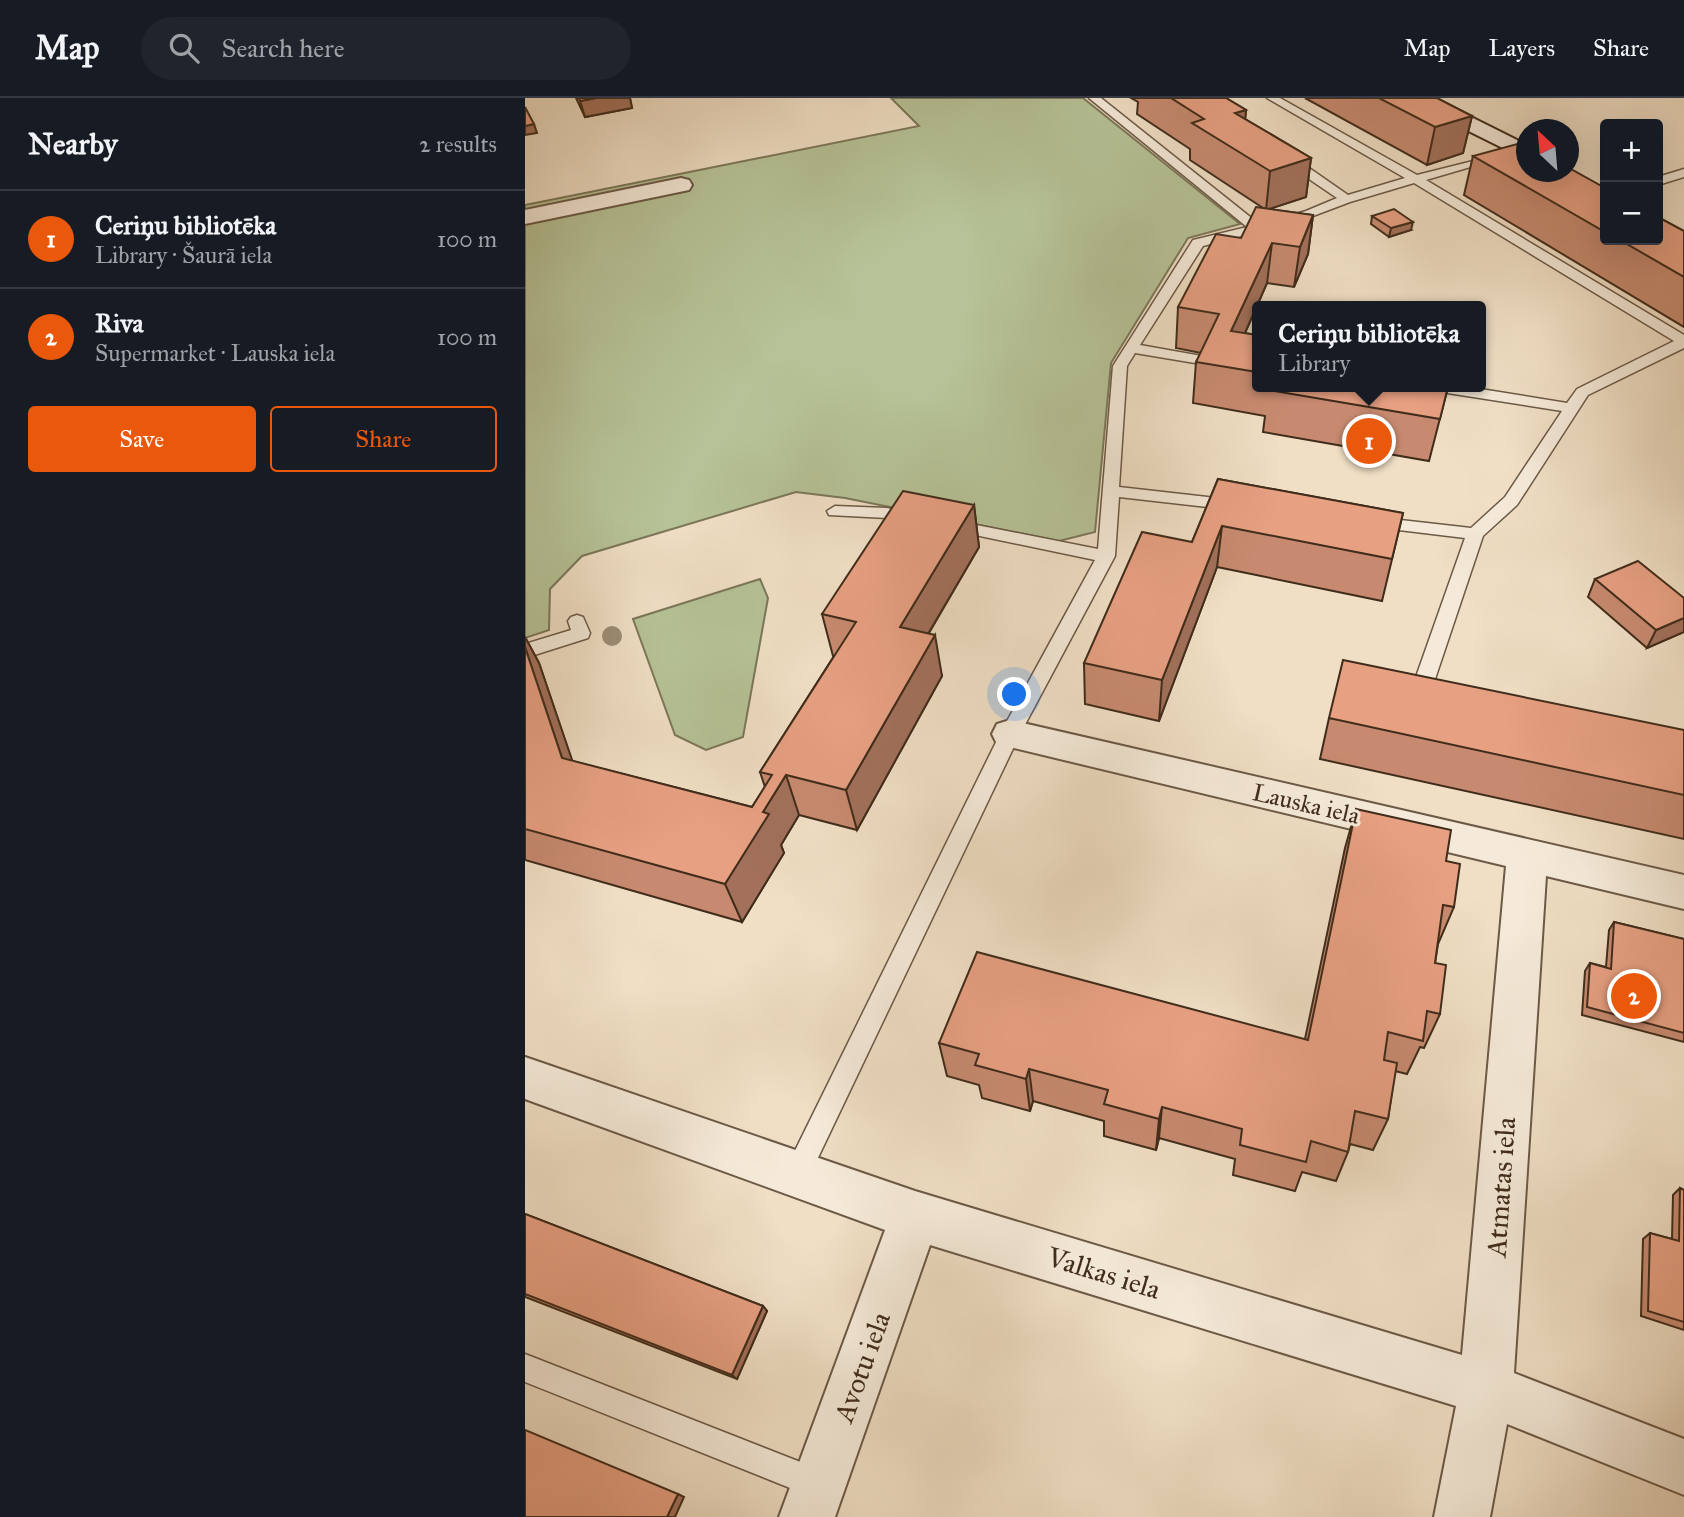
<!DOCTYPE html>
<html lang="en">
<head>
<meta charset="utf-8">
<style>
  body { margin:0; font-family:"IM FELL Great Primer",serif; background:#20242c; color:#f1f3f6 }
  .controls { position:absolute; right:21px; top:21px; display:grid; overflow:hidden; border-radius:7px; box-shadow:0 7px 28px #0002 }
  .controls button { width:63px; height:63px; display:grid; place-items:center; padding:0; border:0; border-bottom:2px solid #363941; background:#171b24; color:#f1f3f6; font:35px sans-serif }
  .compass { position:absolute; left:991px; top:21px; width:63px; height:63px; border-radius:50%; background:#171b24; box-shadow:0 7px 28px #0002; rotate:334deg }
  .you { position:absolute; left:490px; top:597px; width:24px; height:24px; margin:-18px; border:5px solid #fff; border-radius:50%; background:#1a73e8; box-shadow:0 0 0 10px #1a73e833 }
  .badge { display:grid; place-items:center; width:46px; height:46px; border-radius:50%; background:#ea580c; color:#fff; font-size:23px; font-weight:700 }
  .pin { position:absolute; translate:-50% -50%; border:4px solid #fff; box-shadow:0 2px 7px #0006 }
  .popup { position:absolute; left:727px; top:203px; width:234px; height:91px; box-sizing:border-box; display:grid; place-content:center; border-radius:7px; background:#171b24; filter:drop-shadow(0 2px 5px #0005); font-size:23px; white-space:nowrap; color:#9ea1a6 }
  .popup b { font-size:26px; color:#f1f3f6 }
  .popup::after { content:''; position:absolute; left:50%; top:100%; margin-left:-14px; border:14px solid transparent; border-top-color:#171b24 }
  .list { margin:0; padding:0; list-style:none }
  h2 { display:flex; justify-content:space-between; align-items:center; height:91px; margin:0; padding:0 28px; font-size:30px }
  h2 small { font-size:23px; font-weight:400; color:#9ea1a6 }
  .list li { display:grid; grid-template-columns:46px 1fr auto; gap:21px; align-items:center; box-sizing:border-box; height:98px; padding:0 28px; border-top:2px solid #363941 }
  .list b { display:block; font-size:26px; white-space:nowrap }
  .list p { margin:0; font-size:23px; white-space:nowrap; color:#9ea1a6 }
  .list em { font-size:23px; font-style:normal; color:#9ea1a6 }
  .actions { display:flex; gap:14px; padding:21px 28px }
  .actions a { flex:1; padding:16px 0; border:2px solid #ea580c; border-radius:7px; text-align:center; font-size:24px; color:#ea580c }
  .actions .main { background:#ea580c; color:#fff }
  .icon { flex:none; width:38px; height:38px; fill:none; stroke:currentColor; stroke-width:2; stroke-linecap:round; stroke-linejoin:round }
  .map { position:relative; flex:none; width:1159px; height:1419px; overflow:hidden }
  header { display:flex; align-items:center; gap:42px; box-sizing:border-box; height:98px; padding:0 35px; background:#171b24; border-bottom:2px solid #363941 }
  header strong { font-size:33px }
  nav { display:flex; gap:38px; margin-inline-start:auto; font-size:24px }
  .search { width:490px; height:63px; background:#20242c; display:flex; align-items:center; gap:18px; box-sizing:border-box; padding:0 24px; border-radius:38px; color:#9ea1a6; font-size:26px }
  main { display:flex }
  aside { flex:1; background:#171b24 }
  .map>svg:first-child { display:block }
  .green { fill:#b6c297; stroke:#7b7759; stroke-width:2 }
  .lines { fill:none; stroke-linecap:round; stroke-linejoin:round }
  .lane-casing { stroke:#6c5946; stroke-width:3 }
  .street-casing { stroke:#6c5946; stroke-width:4 }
  .secondary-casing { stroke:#402c1b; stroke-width:4 }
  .lane { fill:#f5ead9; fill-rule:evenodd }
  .street { fill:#f5ead9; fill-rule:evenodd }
  .secondary { fill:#f5ead9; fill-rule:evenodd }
  .tree { fill:#9c8d75 }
  .wall { fill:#c78a70; stroke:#402c1b; stroke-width:2 }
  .shaded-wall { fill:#a2705b; stroke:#402c1b; stroke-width:2 }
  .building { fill:#e7a082; stroke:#402c1b; stroke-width:2 }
  .labels { text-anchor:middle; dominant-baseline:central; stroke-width:6; stroke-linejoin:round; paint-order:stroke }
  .street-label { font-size:24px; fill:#402c1b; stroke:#f5ead9 }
  .near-street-label { font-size:28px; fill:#402c1b; stroke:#f5ead9 }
</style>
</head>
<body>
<header>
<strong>Map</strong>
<div class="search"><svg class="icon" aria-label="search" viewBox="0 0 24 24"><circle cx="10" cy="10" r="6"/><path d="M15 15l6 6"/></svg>Search here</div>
<nav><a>Map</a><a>Layers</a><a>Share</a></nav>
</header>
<main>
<aside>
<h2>Nearby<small>2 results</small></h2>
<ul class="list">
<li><span class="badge">1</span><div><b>Ceriņu bibliotēka</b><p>Library · Šaurā iela</p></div><em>100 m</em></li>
<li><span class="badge">2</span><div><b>Riva</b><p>Supermarket · Lauska iela</p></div><em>100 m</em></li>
</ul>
<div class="actions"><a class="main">Save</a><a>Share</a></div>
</aside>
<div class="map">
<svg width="1159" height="1419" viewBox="0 0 1159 1419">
  <rect width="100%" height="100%" fill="#f0dfc5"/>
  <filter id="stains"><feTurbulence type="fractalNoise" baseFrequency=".00286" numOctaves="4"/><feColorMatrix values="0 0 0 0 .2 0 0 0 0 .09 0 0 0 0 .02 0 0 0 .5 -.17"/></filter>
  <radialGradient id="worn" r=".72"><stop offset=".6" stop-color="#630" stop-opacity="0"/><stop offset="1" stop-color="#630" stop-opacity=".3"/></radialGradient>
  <g class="green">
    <polygon points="366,0 558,0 715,126 663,140 586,265 570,434 534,443 320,400 271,394 57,458 25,491 24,532 0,540 0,107 394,28"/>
    <polygon points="235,481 243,500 218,639 181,652 150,637 108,521"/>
  </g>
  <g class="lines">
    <g class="lane-casing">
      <g id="lane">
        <polygon points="564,0 576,0 734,126 781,113 812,100 756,62 756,56 764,56 823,97 880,80 742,0 755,0 892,77 976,56 976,60 901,82 1159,237 1159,250 1063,297 992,407 958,438 906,593 903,598 889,598 886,593 940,440 849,429 841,424 849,419 946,430 980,399 1037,313 916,294 909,289 943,289 1042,305 1052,291 1149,243 889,85 825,104 772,124 678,148 615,247 688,260 695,264 688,268 610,255 602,268 594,389 709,402 717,407 709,412 594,399 590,458 495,636 280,1087 271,1091 262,1087 258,1078 262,1069 475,636 570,462 426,432 418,427 426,422 573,451 588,268 668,142 722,129"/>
        <polygon points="1159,71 1159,79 1133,87 1133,79"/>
        <polygon points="310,408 362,410 396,417 398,421 390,426 362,420 304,417 302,413"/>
        <polygon points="52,517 58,519 65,535 63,540 0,560 0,546 46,532 43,523 46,519"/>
        <polygon points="0,1256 306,1376 310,1387 306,1398 295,1402 0,1284"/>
      </g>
    </g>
    <g class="street-casing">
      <g id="street">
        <polygon points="156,80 164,82 167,87 164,92 0,126 0,112"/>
        <polygon points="485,622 1159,777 1159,811 1021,778 989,1275 1159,1341 1159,1397 982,1326 965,1419 909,1419 931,1308 405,1147 310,1419 254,1419 360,1132 0,1001 0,959 390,1093 937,1257 981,768 472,646 467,636 472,626"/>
      </g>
    </g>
    <g class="secondary-casing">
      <polygon id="secondary" points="882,0 908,0 1002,47 1002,62 885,4"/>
    </g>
    <use href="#lane" class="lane"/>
    <use href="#street" class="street"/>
    <use href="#secondary" class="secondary"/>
  </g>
  <circle class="tree" cx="87" cy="538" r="10"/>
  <g class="wall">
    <polygon points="51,0 105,0 107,10 60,19"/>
    <polygon points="606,0 701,0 721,12 720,21 786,60 781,99 744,111 788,117 783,156 769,189 742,185 720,235 732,237 732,289 923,289 904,363 738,334 740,318 668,305 671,264 676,255 651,250 653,209 716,140 738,110 665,62 665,51 612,16 613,4"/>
    <polygon points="780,0 912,0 947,18 938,55 902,67"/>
    <polygon points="948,58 1080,90 1080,142 1133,142 1159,133 1159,229 939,97"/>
    <polygon points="847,118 886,132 864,139 846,126"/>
    <polygon points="693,381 878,415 857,503 692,469 634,623 560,606 559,565 667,444"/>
    <polygon points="449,407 454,449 404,535 417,578 332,732 274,717 256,747 259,755 217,824 0,762 0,539 14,565 47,663 227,709 240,689 235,674 309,558 308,558 297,516"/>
    <polygon points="1070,481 1159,500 1159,534 1122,550 1063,499"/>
    <polygon points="804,620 1159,632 1159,741 795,661"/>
    <polygon points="831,711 921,763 929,809 913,846 910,865 915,916 899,950 895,949 882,976 870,973 863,1021 848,1052 825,1046 823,1054 811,1083 777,1074 770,1093 708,1077 710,1061 634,1040 631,1052 579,1038 579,1023 508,1003 505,1013 457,1000 454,987 422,978 414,945 780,941 820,750"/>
    <polygon points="1089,824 1159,841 1159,944 1057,917 1060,873 1065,865 1081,869 1084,832"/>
    <polygon points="1155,1090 1159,1092 1159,1232 1116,1218 1118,1141 1125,1135 1147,1141 1148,1097"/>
    <polygon points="0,1116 238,1208 242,1213 212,1281 0,1199"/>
  </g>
  <g class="shaded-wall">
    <polygon points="71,0 105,0 107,10 60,19 55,3"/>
    <polygon points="721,12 718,49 710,15"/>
    <polygon points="947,18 938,55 902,67 910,29"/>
    <polygon points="9,26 12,35 0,37 0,28"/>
    <polygon points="786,60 781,99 741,112 745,73"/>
    <polygon points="788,117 783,156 769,189 775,149"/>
    <polygon points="888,124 886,132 864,139 866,130"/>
    <polygon points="747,145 742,185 705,269 706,233"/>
    <polygon points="449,407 454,449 383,570 375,529"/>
    <polygon points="697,428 692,469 634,623 637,582"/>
    <polygon points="1159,520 1159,534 1122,550 1131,532"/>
    <polygon points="410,537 417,578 332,732 321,692"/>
    <polygon points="0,539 14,565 60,700 37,660 0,549"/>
    <polygon points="261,677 274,717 256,747 259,755 217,824 200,786 238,714"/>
    <polygon points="504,971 508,1003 505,1013 501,981"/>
    <polygon points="637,1009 634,1040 631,1052 634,1021"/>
    <polygon points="238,1208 242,1213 212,1281 207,1277"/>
    <polygon points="153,1396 159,1399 150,1419 142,1419"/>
  </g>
  <g class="building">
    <polygon points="54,0 71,0 55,3"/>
    <polygon points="646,0 701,0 721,12 710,15 786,60 745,73 667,25 679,21"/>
    <polygon points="854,0 912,0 947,18 910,29"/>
    <polygon points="0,9 9,26 0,28"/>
    <polygon points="996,45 1002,47 1002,74 1044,74 1044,70 1080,90 1080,134 948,58"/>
    <polygon points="731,109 788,117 775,149 747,145 706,233 732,237 732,274 671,264 694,216 653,209 691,136 716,140"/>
    <polygon points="869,111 888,124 866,130 847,118"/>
    <polygon points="1133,119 1159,133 1159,179 1095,142 1133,142"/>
    <polygon points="744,289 923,289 915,321 743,292"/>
    <polygon points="693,381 878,415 867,461 697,428 637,582 559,565 617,434 667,444"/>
    <polygon points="378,393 449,407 375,529 410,537 321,692 261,677 238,714 244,716 200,786 0,731 0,549 37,660 227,709 247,677 235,674 331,524 297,516"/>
    <polygon points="1113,463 1159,500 1159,520 1131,532 1070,481"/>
    <polygon points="818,562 1159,632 1159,697 804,620"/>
    <polygon points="831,711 926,732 921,763 935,766 929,809 918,807 910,865 921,867 915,916 902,913 898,943 863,934 859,962 872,965 863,1021 830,1013 823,1054 786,1043 781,1064 715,1047 717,1031 637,1009 634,1021 579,1006 583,992 504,971 501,981 450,967 454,956 414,945 452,854 783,942"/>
    <polygon points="1089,824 1159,841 1159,935 1062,909 1065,865 1086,871"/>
    <polygon points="1155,1090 1159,1092 1159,1224 1123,1213 1125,1135 1154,1143"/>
    <polygon points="0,1116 238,1208 207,1277 0,1196"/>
    <polygon points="0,1332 153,1396 142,1419 0,1419"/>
  </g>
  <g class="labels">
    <g class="street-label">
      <text transform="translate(781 706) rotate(13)">Lauska iela</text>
    </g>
    <g class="near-street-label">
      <text transform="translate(976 1089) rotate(-86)">Atmatas iela</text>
      <text transform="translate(579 1175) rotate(17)">Valkas iela</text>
      <text transform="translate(337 1269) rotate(-70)">Avotu iela</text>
    </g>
  </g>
  <rect width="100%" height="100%" filter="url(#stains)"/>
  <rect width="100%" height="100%" fill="url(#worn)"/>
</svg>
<div class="controls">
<button>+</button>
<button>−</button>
</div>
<svg class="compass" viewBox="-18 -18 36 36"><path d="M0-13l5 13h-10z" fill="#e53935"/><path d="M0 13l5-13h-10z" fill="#9ea1a6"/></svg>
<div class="you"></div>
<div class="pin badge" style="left:844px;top:343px">1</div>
<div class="popup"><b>Ceriņu bibliotēka</b>Library</div>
<div class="pin badge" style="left:1109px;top:898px">2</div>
</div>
</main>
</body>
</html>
